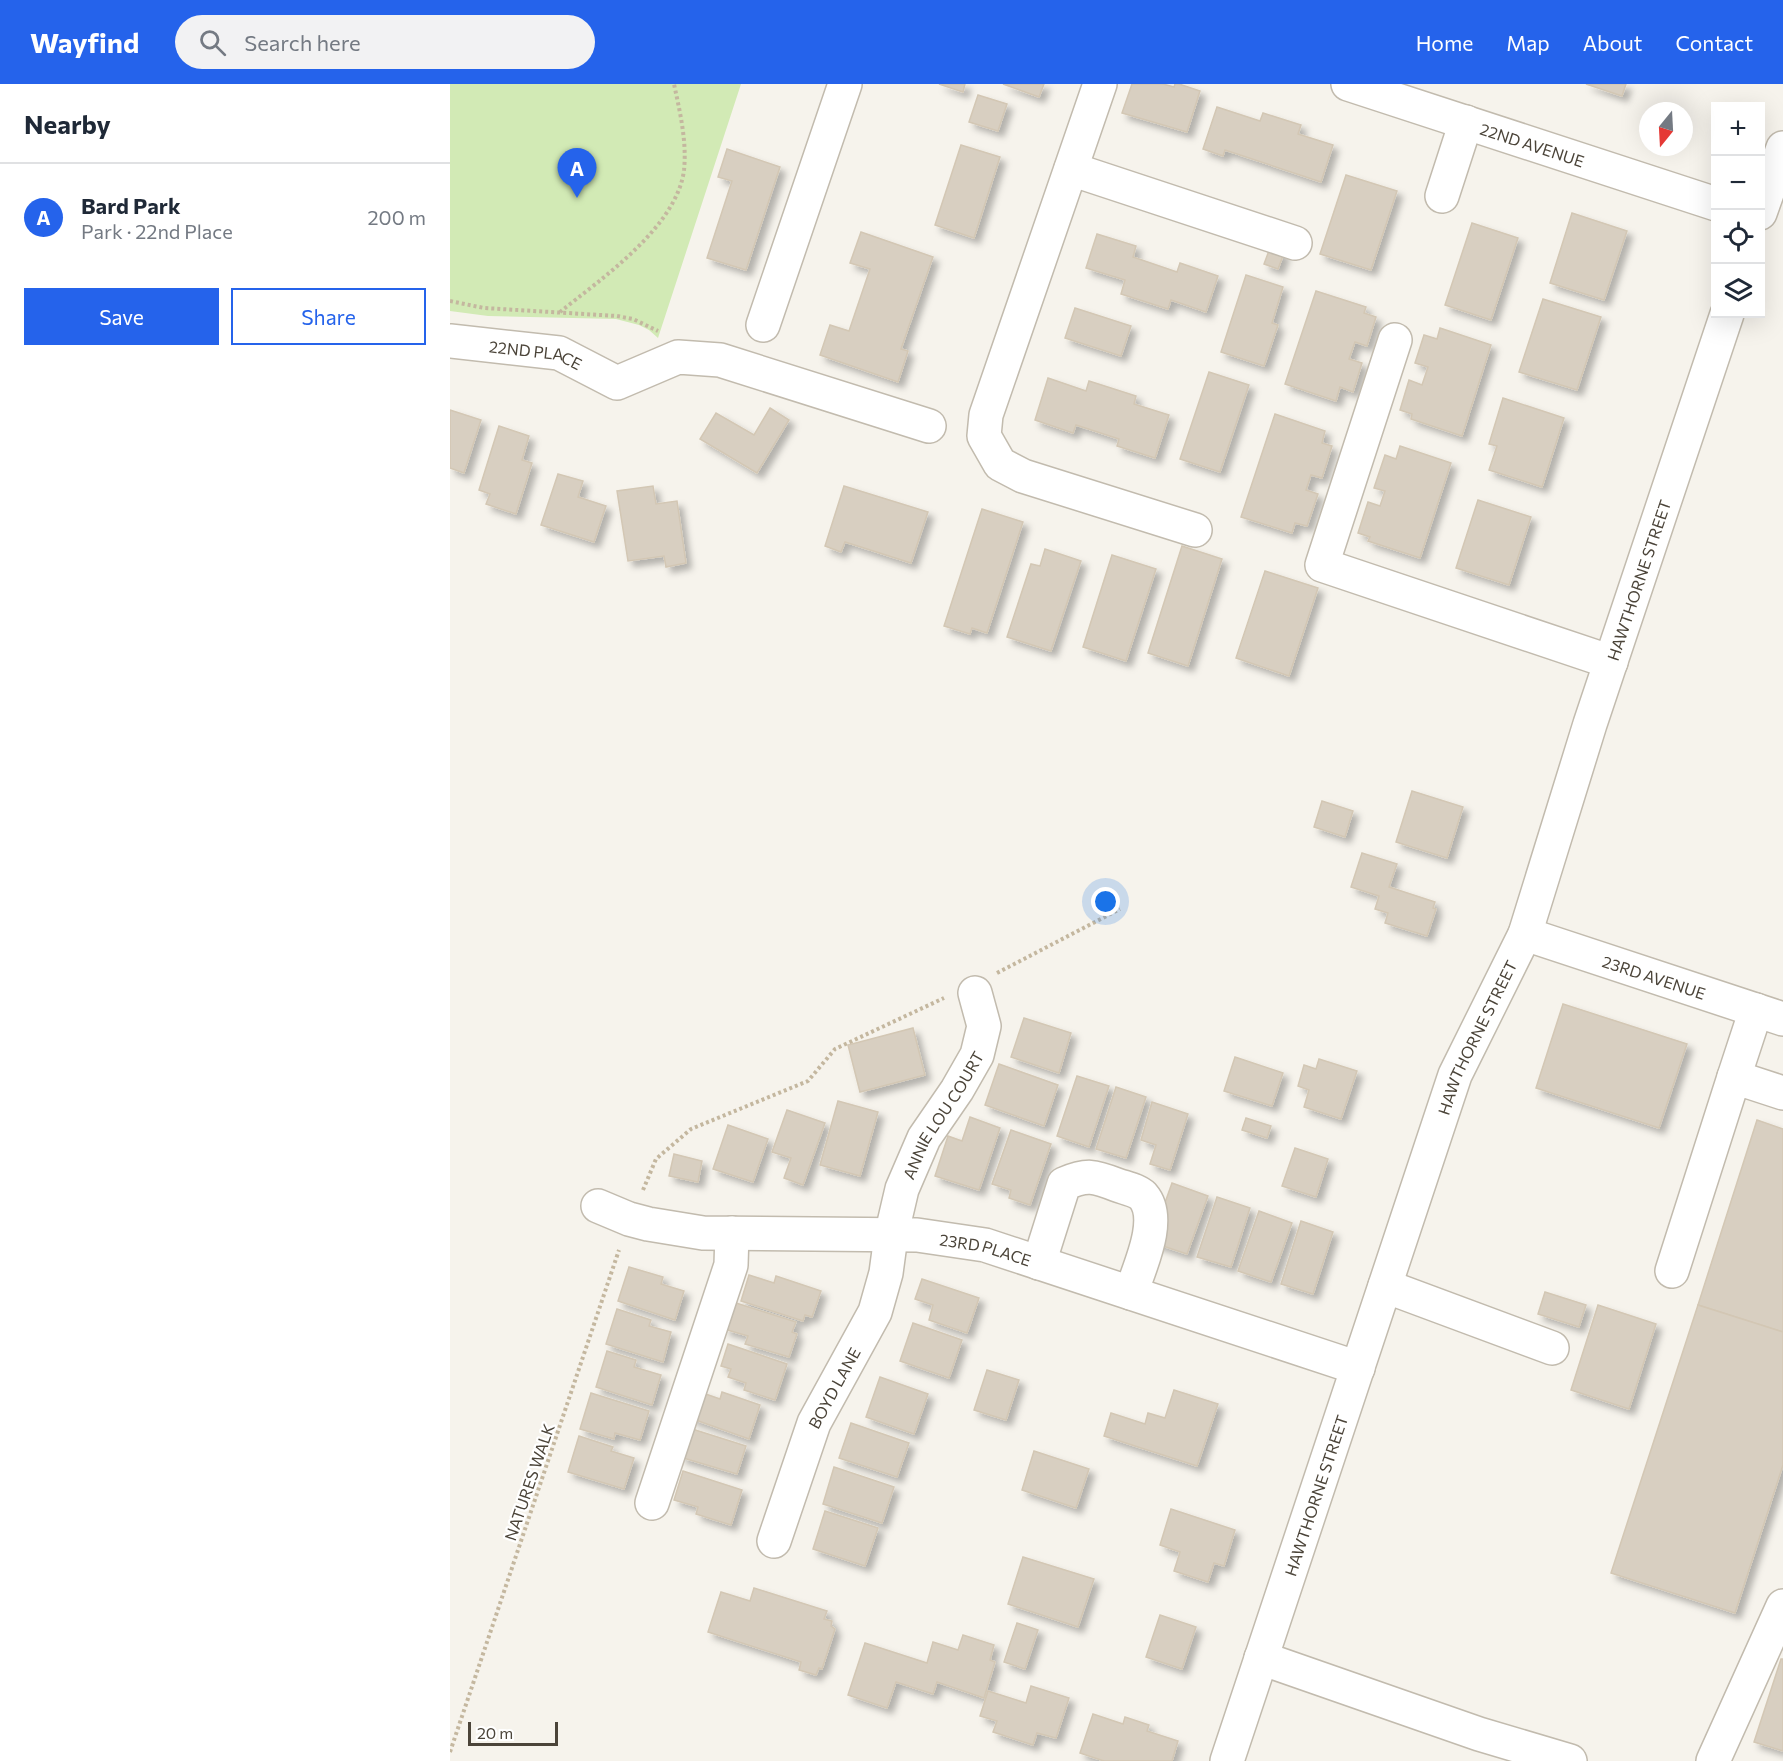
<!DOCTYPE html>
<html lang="en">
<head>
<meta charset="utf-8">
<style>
  body { margin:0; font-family:Commissioner,sans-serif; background:#f2f2f3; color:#1f2937 }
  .controls { position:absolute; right:18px; top:18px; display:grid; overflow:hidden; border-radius:0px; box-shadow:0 6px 24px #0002 }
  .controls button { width:54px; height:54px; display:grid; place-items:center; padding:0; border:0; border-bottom:2px solid #e0e1e3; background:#fff; color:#1f2937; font:30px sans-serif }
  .compass { position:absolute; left:1189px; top:18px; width:54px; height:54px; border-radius:50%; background:#fff; box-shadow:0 6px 24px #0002; rotate:198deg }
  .scale { position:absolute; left:18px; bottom:15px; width:90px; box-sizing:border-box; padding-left:6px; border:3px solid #4b4439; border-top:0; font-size:16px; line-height:21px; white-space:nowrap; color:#4b4439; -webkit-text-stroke:4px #fff; paint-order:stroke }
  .you { position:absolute; left:656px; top:818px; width:21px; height:21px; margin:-15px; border:4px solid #fff; border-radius:50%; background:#1a73e8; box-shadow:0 0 0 9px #1a73e833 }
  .badge { display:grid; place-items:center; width:39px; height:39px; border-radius:50%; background:#2563eb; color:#fff; font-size:20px; font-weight:700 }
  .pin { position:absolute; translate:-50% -50px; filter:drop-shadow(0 2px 3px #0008) }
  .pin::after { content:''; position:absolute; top:32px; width:21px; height:18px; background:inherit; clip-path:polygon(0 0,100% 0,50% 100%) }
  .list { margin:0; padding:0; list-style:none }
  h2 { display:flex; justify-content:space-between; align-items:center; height:78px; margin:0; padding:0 24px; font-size:26px }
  h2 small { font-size:20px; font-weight:400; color:#747a83 }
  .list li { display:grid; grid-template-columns:39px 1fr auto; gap:18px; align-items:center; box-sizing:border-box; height:108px; padding:0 24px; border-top:2px solid #e0e1e3 }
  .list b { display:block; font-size:22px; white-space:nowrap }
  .list p { margin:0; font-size:20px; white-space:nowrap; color:#747a83 }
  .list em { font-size:20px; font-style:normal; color:#747a83 }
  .actions { display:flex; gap:12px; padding:18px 24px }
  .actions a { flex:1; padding:14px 0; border:2px solid #2563eb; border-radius:0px; text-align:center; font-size:21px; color:#2563eb }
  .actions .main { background:#2563eb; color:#fff }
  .icon { flex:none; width:33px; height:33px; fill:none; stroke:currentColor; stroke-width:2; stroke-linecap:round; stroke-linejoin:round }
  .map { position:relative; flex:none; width:1333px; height:1677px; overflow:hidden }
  header { display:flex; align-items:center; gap:36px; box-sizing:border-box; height:84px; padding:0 30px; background:#2563eb; color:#fff }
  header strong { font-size:28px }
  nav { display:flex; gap:33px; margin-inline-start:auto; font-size:21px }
  .search { width:420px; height:54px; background:#f2f2f3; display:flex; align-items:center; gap:15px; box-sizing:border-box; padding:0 21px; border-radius:33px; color:#747a83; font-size:22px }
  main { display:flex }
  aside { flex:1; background:#fff }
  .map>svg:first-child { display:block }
  .green { fill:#d2eab5 }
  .building { fill:#d8cfc1; stroke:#d3c7b4; stroke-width:1.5; filter:url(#shadow) }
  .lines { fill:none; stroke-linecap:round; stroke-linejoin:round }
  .minor-casing { stroke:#c2bbae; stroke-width:36 }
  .path { stroke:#c4b79f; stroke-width:4; stroke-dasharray:3 3; stroke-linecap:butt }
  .minor { stroke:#fff; stroke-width:33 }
  .labels { text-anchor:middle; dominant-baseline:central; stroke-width:4.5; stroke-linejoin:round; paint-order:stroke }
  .street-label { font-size:16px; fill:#4b4439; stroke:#fff }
</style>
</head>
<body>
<header>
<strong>Wayfind</strong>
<div class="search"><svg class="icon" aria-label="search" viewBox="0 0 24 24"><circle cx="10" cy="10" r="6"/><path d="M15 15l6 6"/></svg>Search here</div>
<nav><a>Home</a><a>Map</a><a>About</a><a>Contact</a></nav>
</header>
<main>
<aside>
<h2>Nearby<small></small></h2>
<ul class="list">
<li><span class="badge">A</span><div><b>Bard Park</b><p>Park · 22nd Place</p></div><em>200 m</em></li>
</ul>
<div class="actions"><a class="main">Save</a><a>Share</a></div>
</aside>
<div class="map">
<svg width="1333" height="1677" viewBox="0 0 1333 1677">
  <defs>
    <filter id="shadow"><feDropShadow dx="5.5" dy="5.5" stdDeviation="3" flood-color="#0004"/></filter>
  </defs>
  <rect width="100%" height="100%" fill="#f6f3ec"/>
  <polygon class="green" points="0,0 291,0 208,254 199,246 189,241 166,235 38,232 0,227"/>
  <g class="building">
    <polygon points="489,0 515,0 513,8"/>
    <polygon points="553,0 594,0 589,13"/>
    <polygon points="682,0 713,0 724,3 725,0 729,0 750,7 737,48 672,29"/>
    <polygon points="1136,0 1176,0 1172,12"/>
    <polygon points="528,11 557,20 548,47 519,38"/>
    <polygon points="767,23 810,37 813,29 851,41 848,50 883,61 871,98 775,66 773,72 753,65"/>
    <polygon points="511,61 550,73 524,154 485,141"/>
    <polygon points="277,65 330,83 296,186 257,174 282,97 268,93"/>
    <polygon points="896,91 947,107 921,186 870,170"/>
    <polygon points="1122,129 1177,147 1154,216 1100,199"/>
    <polygon points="1022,139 1068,154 1041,236 995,221"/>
    <polygon points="411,148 483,173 451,265 458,267 448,298 370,271 380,241 399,247 420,185 400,179"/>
    <polygon points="647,150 686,162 683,173 727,188 730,179 768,192 756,228 721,216 718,225 671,210 675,196 636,184"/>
    <polygon points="820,164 834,169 828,185 814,180"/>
    <polygon points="796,191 833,203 822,239 828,241 814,282 771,268"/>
    <polygon points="866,207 916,223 914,229 926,233 917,262 905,258 899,275 912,279 903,308 890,303 886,317 835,300"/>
    <polygon points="1093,215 1151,233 1127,306 1069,288"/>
    <polygon points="625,224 681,242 671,272 615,254"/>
    <polygon points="990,244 1041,261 1012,352 961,335 962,330 950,326 959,296 972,301 978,283 965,279 974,251 987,255"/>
    <polygon points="759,288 799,301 770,388 730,375"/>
    <polygon points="598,294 636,307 639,297 686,312 684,320 719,331 705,374 667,362 669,355 626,341 623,349 585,336"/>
    <polygon points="1053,314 1114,334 1092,403 1039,386 1047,362 1039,360"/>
    <polygon points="320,324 339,336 307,389 250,355 266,329 304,351"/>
    <polygon points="0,326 31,336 14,389 0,384"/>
    <polygon points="825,330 875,347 872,359 882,362 872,394 861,391 856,406 868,410 857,442 845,439 842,449 791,433"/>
    <polygon points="49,342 79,352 72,376 82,379 66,430 36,420 40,410 29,406"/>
    <polygon points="950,362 1001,379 970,474 918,457 920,453 908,449 918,418 930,422 935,407 924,404 935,371 946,375"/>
    <polygon points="108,390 133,397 128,413 156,422 144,458 91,441"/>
    <polygon points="203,402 206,420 227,417 236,479 216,483 214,472 178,477 167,407"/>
    <polygon points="394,402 478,428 461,479 395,458 391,468 375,462"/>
    <polygon points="1028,416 1081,433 1059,501 1006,484"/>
    <polygon points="532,425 573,438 537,549 522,544 520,550 494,542"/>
    <polygon points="732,462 772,475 738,582 698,569"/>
    <polygon points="595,465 631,477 601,567 557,553 581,480 590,482"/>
    <polygon points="662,471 706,485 676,577 633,563"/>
    <polygon points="815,487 868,504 839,592 786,574"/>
    <polygon points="962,707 1013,723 997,774 946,758"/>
    <polygon points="872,717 903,727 895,753 864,743"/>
    <polygon points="912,769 947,780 939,803 985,818 983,824 986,825 977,852 935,839 938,829 925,825 929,812 901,803"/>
    <polygon points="1113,920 1237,960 1209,1044 1086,1004"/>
    <polygon points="574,934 621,949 609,989 561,973"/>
    <polygon points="463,944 475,991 410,1008 398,961"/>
    <polygon points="785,973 833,989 822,1022 774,1007"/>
    <polygon points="869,975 907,987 891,1035 854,1023 859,1006 848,1002 854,981 866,985"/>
    <polygon points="549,980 608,1001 594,1042 535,1021"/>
    <polygon points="627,992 659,1002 639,1063 607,1052"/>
    <polygon points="666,1003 696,1013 676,1074 646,1065"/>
    <polygon points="388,1017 428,1028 410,1092 370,1081"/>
    <polygon points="702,1018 738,1030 720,1086 700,1080 706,1061 691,1056"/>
    <polygon points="337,1026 375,1039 353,1101 334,1094 341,1074 322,1068"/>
    <polygon points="520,1033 550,1044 529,1106 485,1092 498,1052 512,1057"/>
    <polygon points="796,1034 821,1042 817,1054 792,1046"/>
    <polygon points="1307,1036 1333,1045 1333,1248 1248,1221"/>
    <polygon points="278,1041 318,1055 303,1098 263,1085"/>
    <polygon points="561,1046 601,1060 580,1121 559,1114 561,1106 542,1100"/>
    <polygon points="845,1064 878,1075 866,1113 832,1102"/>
    <polygon points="224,1070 252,1077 248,1098 219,1092"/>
    <polygon points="722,1099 758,1112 737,1170 701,1158"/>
    <polygon points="767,1113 800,1124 781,1183 747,1173"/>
    <polygon points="809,1127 842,1139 821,1198 788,1187"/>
    <polygon points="851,1137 883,1148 863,1210 831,1200"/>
    <polygon points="179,1183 213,1193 211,1200 234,1207 225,1236 168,1217"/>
    <polygon points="299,1191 324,1199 326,1192 371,1207 362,1233 355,1231 353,1237 291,1217"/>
    <polygon points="472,1195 529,1214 517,1249 479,1236 483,1221 465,1215"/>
    <polygon points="1095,1208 1136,1221 1129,1243 1088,1230"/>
    <polygon points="283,1218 346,1238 342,1248 347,1250 339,1273 295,1260 298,1252 274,1245"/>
    <polygon points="1148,1221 1206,1240 1179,1325 1121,1306"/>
    <polygon points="1248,1221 1333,1248 1333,1381 1285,1529 1161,1489"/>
    <polygon points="167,1225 201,1236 199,1242 221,1248 213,1278 156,1260"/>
    <polygon points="463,1239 512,1256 499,1294 450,1277"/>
    <polygon points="278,1260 337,1280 325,1316 294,1306 296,1299 278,1293 281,1285 271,1282"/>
    <polygon points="157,1267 186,1276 184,1283 211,1291 202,1321 146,1303"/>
    <polygon points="537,1286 569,1296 556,1336 524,1326"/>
    <polygon points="430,1293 478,1310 464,1350 416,1333"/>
    <polygon points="724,1306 768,1320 747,1382 654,1352 661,1329 695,1340 698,1329 715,1334"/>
    <polygon points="250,1308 270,1315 272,1308 310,1321 299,1355 240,1334"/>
    <polygon points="141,1309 199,1327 190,1356 165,1349 164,1355 130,1345"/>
    <polygon points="401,1339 459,1359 447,1393 389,1374"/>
    <polygon points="239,1344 296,1362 287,1390 230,1373"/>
    <polygon points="129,1352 163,1363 161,1367 184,1374 174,1405 118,1388"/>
    <polygon points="584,1367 639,1385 626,1424 572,1406"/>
    <polygon points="384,1383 444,1403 432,1439 373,1420"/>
    <polygon points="233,1387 292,1406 281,1441 246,1430 248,1423 224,1416"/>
    <polygon points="721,1425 785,1446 774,1482 764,1479 758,1498 724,1487 730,1468 710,1461"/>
    <polygon points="375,1427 428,1444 415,1482 363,1465"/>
    <polygon points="573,1473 644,1495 628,1543 558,1520"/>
    <polygon points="304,1504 377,1527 374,1535 382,1537 381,1542 385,1545 372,1585 369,1584 366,1591 349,1586 351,1578 258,1548 271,1508 300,1517"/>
    <polygon points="710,1531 746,1543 732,1585 696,1573"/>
    <polygon points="567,1539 588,1546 575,1585 554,1578"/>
    <polygon points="513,1551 544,1561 540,1576 545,1578 534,1614 487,1598 483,1610 446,1598 437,1624 398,1611 415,1559 477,1579 483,1558 508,1566"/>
    <polygon points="1331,1575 1333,1575 1333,1667 1304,1658"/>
    <polygon points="581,1602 619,1614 606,1654 587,1649 583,1661 543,1648 547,1637 530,1632 538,1607 576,1619"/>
    <polygon points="643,1630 673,1640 675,1633 699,1641 697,1647 728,1657 722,1677 654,1677 630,1669"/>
  </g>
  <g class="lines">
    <g class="minor-casing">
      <g id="minor">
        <polyline points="650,0 536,331 534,352 550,380 573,392 745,446"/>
        <path id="s1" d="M898,0L1266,120"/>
        <polyline points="621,85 845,159"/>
        <polyline points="992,112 1016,38"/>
        <polyline points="1310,129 1333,64"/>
        <polyline points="313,241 395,0"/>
        <polyline points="945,256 872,481 1161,578"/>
        <path id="s2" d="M0,257L109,269L167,299L228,273L270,276L479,342"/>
        <path id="s3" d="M1075,850L1333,935"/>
        <polyline points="1284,993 1306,926"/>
        <path id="s4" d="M148,1122L179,1135L198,1140L253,1149L467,1151L535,1161L908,1284"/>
        <path d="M589,1179L614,1100C637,1090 644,1092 667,1101C675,1104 687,1106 693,1112C713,1135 689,1184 681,1209"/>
        <polyline points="1222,1187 1284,993 1333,1009"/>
        <polyline points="935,1202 1102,1264"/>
        <polyline points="202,1419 281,1181 282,1149"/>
        <path id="s5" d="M324,1457L364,1339L425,1228L436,1189L441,1152L452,1105L474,1054L507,1006L527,971L534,942L525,909"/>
        <polyline points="811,1574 1029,1650 1120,1677"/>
        <path id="s6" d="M777,1677L1005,991L1075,850L1140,640L1277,230"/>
        <polyline points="1263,1677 1333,1522"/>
      </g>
    </g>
    <g class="path">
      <polyline points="0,217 34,224 167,232 183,235 208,247"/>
      <path d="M110,228C151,195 227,143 234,86C237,58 230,28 224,0"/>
      <polyline points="547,889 670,825"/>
      <polyline points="193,1106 206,1075 241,1045 358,997 385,965 494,914"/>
      <polyline points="0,1668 169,1166"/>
    </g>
    <use href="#minor" class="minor"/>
  </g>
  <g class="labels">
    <g class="street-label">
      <text stroke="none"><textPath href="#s1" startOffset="194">22ND AVENUE</textPath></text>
      <text stroke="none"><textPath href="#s2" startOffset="87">22ND PLACE</textPath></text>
      <text stroke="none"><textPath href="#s6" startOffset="1252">HAWTHORNE STREET</textPath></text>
      <text stroke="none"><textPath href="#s3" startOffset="136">23RD AVENUE</textPath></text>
      <text stroke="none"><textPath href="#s6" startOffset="766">HAWTHORNE STREET</textPath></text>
      <text stroke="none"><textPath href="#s5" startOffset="462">ANNIE LOU COURT</textPath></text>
      <text stroke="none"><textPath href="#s4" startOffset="393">23RD PLACE</textPath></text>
      <text stroke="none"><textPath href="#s5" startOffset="165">BOYD LANE</textPath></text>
      <text transform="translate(79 1398) rotate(-71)">NATURES WALK</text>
      <text stroke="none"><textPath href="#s6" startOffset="280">HAWTHORNE STREET</textPath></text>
    </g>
  </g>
</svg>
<div class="controls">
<button>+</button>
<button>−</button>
<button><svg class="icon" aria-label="locate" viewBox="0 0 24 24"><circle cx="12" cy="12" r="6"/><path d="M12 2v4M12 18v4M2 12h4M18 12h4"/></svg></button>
<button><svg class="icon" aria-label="layers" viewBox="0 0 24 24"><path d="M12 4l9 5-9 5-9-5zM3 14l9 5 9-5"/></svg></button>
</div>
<svg class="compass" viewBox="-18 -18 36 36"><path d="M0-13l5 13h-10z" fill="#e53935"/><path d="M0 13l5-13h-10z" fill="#747a83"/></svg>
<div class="scale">20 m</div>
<div class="you"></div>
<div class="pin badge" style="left:127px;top:114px">A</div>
</div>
</main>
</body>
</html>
